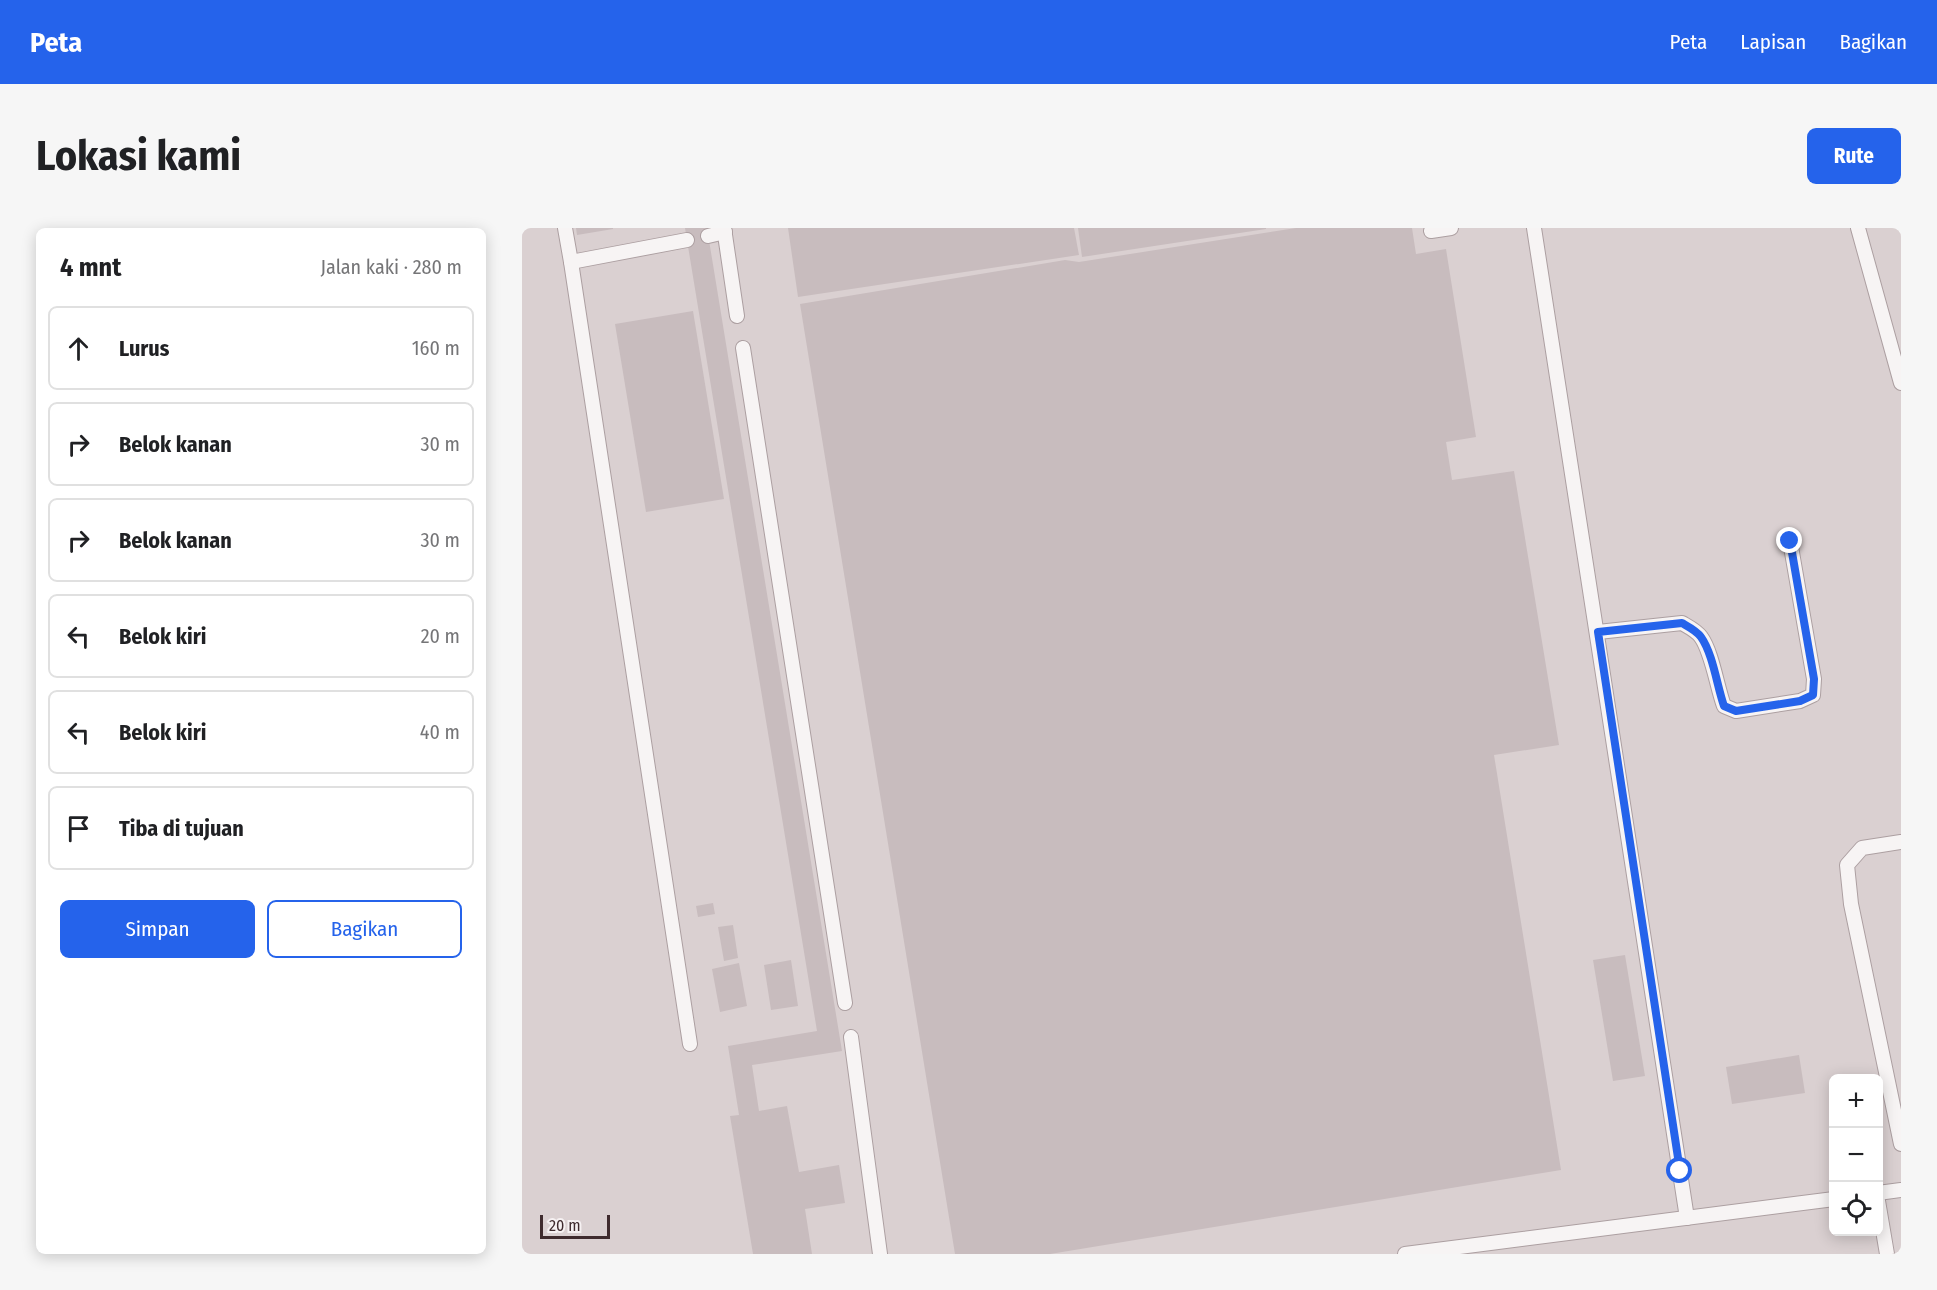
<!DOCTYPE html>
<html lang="id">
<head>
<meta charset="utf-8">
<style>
  body { margin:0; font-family:"Fira Sans Condensed",sans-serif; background:#f6f6f6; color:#202124 }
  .controls { position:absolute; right:18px; bottom:18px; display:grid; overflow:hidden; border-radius:9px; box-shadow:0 3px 15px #0003 }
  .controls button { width:54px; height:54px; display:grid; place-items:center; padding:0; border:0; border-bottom:2px solid #e0e0e0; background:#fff; color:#202124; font:30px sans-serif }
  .scale { position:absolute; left:18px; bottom:15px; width:70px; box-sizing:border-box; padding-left:6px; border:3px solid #3f2b2e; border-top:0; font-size:16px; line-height:21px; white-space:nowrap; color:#3f2b2e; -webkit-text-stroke:4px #f6f1f2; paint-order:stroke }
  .stop { position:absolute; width:18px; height:18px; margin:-14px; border:4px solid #2563eb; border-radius:50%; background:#fff }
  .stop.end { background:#2563eb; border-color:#fff; box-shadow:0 2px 6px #0008 }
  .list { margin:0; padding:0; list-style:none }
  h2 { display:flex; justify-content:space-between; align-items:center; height:78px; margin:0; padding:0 24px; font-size:26px }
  h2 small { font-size:20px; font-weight:400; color:#757577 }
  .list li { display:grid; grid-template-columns:39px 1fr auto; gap:18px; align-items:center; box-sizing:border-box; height:84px; margin:0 12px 12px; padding:0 12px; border:2px solid #e0e0e0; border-radius:9px }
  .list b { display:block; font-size:22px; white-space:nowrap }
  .list em { font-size:20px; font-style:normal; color:#757577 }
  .actions { display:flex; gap:12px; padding:18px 24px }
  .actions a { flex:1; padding:14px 0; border:2px solid #2563eb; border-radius:9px; text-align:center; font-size:21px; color:#2563eb }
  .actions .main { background:#2563eb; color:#fff }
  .icon { flex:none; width:33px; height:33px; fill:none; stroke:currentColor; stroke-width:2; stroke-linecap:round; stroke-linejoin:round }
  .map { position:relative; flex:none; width:1379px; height:1026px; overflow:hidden; border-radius:9px }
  header { display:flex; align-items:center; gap:36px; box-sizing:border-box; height:84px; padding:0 30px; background:#2563eb; color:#fff }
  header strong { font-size:28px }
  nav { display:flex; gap:33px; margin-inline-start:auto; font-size:21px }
  .intro { display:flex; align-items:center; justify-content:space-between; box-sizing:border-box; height:144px; padding:0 36px }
  h1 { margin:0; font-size:42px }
  .button { padding:15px 27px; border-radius:9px; background:#2563eb; color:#fff; font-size:21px; font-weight:700 }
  main { display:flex; gap:36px; padding:0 36px }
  aside { flex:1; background:#fff; border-radius:9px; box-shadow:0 3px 15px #0003 }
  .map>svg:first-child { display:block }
  .built { fill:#dad0d1; fill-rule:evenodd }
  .building { fill:#c8bcbe }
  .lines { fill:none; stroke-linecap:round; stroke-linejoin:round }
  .service-casing { stroke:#ac9fa1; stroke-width:16 }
  .service { stroke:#f7f4f4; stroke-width:14 }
  .route { stroke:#2563eb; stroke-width:8 }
</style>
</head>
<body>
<header>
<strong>Peta</strong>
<nav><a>Peta</a><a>Lapisan</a><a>Bagikan</a></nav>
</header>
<div class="intro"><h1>Lokasi kami</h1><a class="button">Rute</a></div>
<main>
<aside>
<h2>4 mnt<small>Jalan kaki · 280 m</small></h2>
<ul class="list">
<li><svg class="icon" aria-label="ahead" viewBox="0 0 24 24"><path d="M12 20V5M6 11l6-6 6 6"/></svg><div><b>Lurus</b></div><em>160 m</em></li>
<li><svg class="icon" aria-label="right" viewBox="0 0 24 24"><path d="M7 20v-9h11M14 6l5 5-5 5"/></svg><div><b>Belok kanan</b></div><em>30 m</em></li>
<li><svg class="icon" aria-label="right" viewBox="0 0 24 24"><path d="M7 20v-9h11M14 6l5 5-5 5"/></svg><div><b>Belok kanan</b></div><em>30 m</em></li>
<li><svg class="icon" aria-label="left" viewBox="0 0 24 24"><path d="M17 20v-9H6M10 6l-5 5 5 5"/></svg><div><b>Belok kiri</b></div><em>20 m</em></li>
<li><svg class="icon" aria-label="left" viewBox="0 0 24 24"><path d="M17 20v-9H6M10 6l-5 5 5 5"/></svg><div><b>Belok kiri</b></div><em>40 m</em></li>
<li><svg class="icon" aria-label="arrive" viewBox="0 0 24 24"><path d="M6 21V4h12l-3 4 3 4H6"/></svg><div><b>Tiba di tujuan</b></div></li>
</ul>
<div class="actions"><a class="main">Simpan</a><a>Bagikan</a></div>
</aside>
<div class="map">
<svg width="1379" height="1026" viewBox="0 0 1379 1026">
  <rect width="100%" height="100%" fill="#e9e1e2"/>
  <path class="built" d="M0,0H1379V1026H0ZM1312,850H1356V1004H1312Z"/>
  <g class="building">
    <polygon points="54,0 91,0 91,1 55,7"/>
    <polygon points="163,0 185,0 320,823 230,837 237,883 265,878 277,944 317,937 323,975 283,981 290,1026 231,1026 208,888 217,887 206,818 295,803"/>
    <polygon points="266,0 552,0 557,27 276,69"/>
    <polygon points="556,0 744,0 744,1 560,29"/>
    <polygon points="774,0 890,0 894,26 924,21 954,209 924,214 930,252 992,243 1037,517 972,527 1039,942 528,1026 433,1026 278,76 543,32 557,34"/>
    <polygon points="171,83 202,271 124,284 93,96"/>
    <polygon points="191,675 193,686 176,689 174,678"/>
    <polygon points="211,697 216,730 202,733 196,699"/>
    <polygon points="1103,727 1123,848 1091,853 1071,732"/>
    <polygon points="269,732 276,778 249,782 242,737"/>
    <polygon points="217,735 225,778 198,784 190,741"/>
    <polygon points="1277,827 1283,865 1210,876 1204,839"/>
  </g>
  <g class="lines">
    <g class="service-casing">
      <g id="service">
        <polyline points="43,0 49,34"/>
        <polyline points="202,0 215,88"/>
        <polyline points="1012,0 1165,990"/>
        <polyline points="1336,0 1379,155"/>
        <polyline points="909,3 929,0"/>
        <polyline points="186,8 203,4"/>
        <polyline points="165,12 49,34 168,816"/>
        <polyline points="221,120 323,775"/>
        <path d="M1076,404L1160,395C1167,399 1175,403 1179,409C1190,424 1195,459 1202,478L1214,483L1278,473L1291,467L1292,451L1268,313"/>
        <polyline points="1379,614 1340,620 1325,637 1329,676 1379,916"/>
        <polyline points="329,809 358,1026"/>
        <polyline points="1356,965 1379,962"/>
        <polyline points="1356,973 1365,1026"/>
        <polyline points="883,1026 1312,971"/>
      </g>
    </g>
    <use href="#service" class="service"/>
  </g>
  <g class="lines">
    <path class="route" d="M1158,943L1076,404L1160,395C1167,399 1175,403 1179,409C1191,426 1195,458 1202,478L1214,483L1278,473L1291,467L1292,451L1268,313"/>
  </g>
</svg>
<div class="controls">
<button>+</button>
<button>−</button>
<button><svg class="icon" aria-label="locate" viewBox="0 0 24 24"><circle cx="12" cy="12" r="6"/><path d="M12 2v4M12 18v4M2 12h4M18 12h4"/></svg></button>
</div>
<div class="scale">20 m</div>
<div class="stop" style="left:1158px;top:943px"></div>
<div class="stop end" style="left:1268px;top:313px"></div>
</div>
</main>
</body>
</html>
